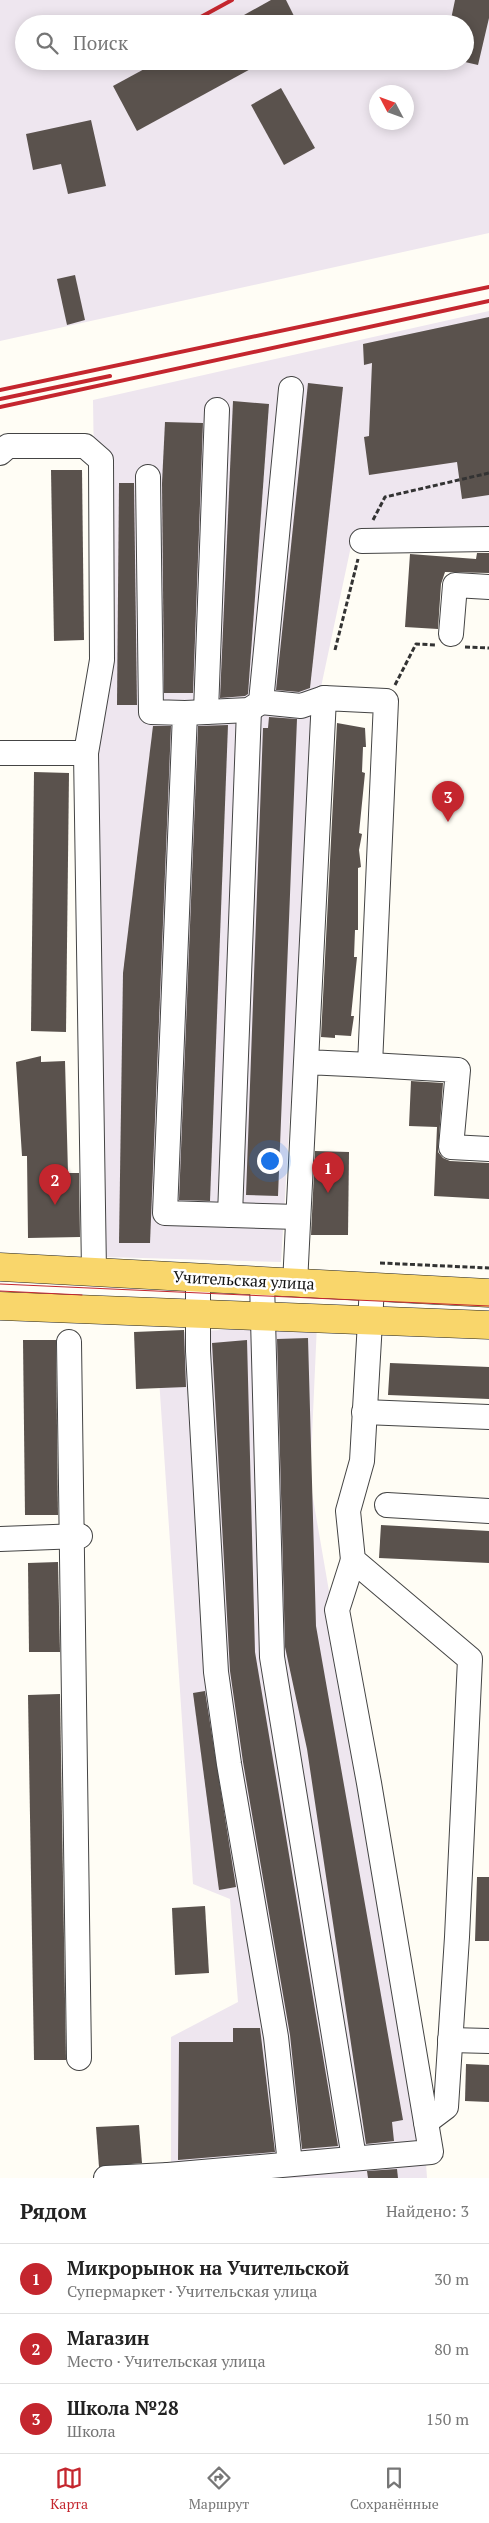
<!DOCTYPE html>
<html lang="ru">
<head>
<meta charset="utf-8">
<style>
  body { margin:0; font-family:"PT Serif",serif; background:#f6f6f6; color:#222 }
  .compass { position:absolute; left:369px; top:85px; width:45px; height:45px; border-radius:50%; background:#fff; box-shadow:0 2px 12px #0003; rotate:311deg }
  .you { position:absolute; left:269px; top:1160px; width:18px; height:18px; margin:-12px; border:4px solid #fff; border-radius:50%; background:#1a73e8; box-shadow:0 0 0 8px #1a73e833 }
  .badge { display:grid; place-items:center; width:32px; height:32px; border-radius:50%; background:#c4262e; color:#fff; font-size:16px; font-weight:700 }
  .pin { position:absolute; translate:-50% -41px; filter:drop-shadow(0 1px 2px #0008) }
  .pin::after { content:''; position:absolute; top:26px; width:18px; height:15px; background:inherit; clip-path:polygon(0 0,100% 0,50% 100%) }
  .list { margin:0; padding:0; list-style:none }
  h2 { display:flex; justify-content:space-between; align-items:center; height:65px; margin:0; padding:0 20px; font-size:21px }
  h2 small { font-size:16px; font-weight:400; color:#767676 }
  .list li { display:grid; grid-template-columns:32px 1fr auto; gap:15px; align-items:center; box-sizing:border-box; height:70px; padding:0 20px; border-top:1px solid #e0e0e0 }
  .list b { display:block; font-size:19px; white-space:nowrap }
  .list p { margin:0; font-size:16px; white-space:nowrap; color:#767676 }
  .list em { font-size:16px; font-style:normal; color:#767676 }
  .icon { flex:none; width:28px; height:28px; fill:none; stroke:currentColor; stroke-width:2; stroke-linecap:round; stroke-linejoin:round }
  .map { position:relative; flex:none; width:489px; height:2178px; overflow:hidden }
  .search { position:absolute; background:#fff; box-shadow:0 2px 12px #0003; left:15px; right:15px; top:15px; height:55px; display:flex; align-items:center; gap:12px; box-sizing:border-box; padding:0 18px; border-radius:28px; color:#767676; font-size:19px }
  .sheet { height:275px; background:#fff }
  nav { display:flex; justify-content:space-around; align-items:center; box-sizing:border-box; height:70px; border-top:1px solid #e0e0e0; background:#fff; font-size:14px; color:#767676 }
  nav a { display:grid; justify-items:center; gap:2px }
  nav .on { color:#c4262e }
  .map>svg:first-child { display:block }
  .industrial { fill:#eee6ef; fill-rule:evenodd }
  .building { fill:#5a524d }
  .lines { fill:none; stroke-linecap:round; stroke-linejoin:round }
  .minor-casing { stroke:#444; stroke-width:26 }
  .major-casing { stroke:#222; stroke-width:29 }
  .path { stroke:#333; stroke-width:3; stroke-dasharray:5 2.5; stroke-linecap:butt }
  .minor { stroke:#fff; stroke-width:24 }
  .major { stroke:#f9d66b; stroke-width:28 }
  .tram { stroke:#c4262e; stroke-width:1 }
  .rail { stroke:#c4262e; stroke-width:4 }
  .labels { text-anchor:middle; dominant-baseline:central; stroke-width:5; stroke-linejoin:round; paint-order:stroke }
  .street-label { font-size:16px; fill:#111; stroke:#fff }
</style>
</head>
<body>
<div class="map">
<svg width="489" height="2178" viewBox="0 0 489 2178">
  <rect width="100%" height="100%" fill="#fffdf5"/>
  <g class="industrial">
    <path d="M0,0H489V233L0,341ZM24,24H465V61H24ZM376,92H406V122H376Z"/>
    <polygon points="489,311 489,529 354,532 314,720 281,1262 106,1257 93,400"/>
    <polygon points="317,1324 310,1481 425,2148 427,2178 171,2178 171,2037 238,2002 230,1899 193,1884 156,1334"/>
  </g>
  <g class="building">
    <polygon points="271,0 286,0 298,24 228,24"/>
    <polygon points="455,0 489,0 489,18 478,65 465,62 465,24 450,24"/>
    <polygon points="159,61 265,61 137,131 113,86"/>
    <polygon points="281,88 315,148 284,165 251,105"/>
    <polygon points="91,120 106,186 68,194 61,164 33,170 26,134"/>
    <polygon points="75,275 85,320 67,325 57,279"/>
    <polygon points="489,317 489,495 462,499 457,462 369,475 364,437 369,436 372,363 364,365 363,344"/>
    <polygon points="308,383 343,387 310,688 299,692 276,690"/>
    <polygon points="233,401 269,404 248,694 245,696 220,698"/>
    <polygon points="165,422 203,423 193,693 164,693 162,483"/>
    <polygon points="51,470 82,470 84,640 54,641"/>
    <polygon points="119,483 134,483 137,705 117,705"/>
    <polygon points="477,553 489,553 489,573 445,572 441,584 438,629 405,627 410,554 476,559"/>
    <polygon points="269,717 297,719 278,1196 246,1195 263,728 268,728"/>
    <polygon points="337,723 365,728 366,747 363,747 362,772 365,773 359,833 362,834 359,850 361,867 358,868 358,930 355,930 354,957 357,957 351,1016 354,1016 351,1036 335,1035 335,1038 321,1037"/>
    <polygon points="228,725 210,1201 179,1200 198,726"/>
    <polygon points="153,726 171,726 150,1243 119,1243 123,973"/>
    <polygon points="34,772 69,773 66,1032 31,1031"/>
    <polygon points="41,1056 41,1062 65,1061 68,1173 79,1173 80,1237 28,1238 27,1156 22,1156 16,1062"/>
    <polygon points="411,1081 443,1083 438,1152 443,1158 450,1161 489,1163 489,1199 434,1196 437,1127 409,1126"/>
    <polygon points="315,1151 349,1152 348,1235 311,1235"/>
    <polygon points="184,1330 186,1387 136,1389 134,1332"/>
    <polygon points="308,1338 316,1626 403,2120 392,2122 394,2141 366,2144 307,1749 285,1647 277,1339"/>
    <polygon points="23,1340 56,1340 58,1515 25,1515"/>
    <polygon points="247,1340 255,1652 338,2146 302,2149 290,2035 243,1762 230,1671 212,1343"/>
    <polygon points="390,1363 489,1367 489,1399 388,1395"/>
    <polygon points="381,1525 489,1531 489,1563 379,1558"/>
    <polygon points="58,1562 60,1652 29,1652 28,1563"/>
    <polygon points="205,1691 236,1887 219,1890 193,1693"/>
    <polygon points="60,1694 66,2060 34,2060 28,1695"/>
    <polygon points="477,1877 489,1877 489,1941 475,1941"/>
    <polygon points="205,1906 209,1973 175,1975 172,1908"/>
    <polygon points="233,2028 260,2028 275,2152 178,2160 179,2042 233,2042"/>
    <polygon points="466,2064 489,2065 489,2102 465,2101"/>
    <polygon points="139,2125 142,2163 99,2167 96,2127"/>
    <polygon points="397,2169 398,2178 368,2178 367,2171"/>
  </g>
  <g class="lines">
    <g class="minor-casing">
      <g id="minor">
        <polyline points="0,453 8,446 85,446 101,460 102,660 86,753"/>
        <polyline points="148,477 151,712 185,713 165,1213 298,1217"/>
        <polyline points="362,541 489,539"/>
        <polyline points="451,634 455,585 489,587"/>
        <polyline points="261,702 301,706 324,698"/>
        <polyline points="206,712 217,410"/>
        <polyline points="185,713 249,710 261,702 291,389"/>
        <polyline points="0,753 86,753 94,1271"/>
        <polyline points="370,1065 458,1070 451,1147 489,1149"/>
        <polyline points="230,1215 249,710"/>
        <polyline points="198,1278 198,1351 216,1672 229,1764 276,2037 290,2164"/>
        <polyline points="262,1282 272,1657 354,2158"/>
        <polyline points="295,1284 306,1062 370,1065 386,701 324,698 306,1062"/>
        <polyline points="372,1287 362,1461 348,1511 353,1560 470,1659 457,1937 446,2107 426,2122"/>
        <polyline points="69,1342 79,2058"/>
        <polyline points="364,1412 489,1417"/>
        <polyline points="387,1505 489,1511"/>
        <polyline points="0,1539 80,1536"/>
        <polyline points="450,2040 489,2041"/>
        <polyline points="168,2175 431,2152 369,1783 337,1610 353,1560"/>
        <polyline points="106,2178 168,2175 168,2178"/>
      </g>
    </g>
    <g class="major-casing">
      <g id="major">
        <polyline points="0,1267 489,1293"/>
        <polyline points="0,1306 489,1325"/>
      </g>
    </g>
    <g class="path">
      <polyline points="373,520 385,497 489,473"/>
      <polyline points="465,647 489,648"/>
      <polyline points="335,650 358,559"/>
      <polyline points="395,685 416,644 436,645"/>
      <polyline points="380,1263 489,1268"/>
    </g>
    <use href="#minor" class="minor"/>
    <use href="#major" class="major"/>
    <g class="tram">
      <polyline points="0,1284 489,1306"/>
      <polyline points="0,1291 82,1295"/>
    </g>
    <g class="rail">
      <polyline points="188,24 232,0"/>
      <polyline points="0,390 489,287"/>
      <polyline points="0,399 110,376"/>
      <polyline points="0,407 489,301"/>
    </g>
  </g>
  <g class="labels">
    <g class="street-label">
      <text transform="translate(244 1280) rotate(3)">Учительская улица</text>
    </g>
  </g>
</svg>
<svg class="compass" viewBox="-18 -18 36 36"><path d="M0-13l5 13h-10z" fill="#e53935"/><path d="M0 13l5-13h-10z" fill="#767676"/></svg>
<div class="you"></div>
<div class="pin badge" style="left:328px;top:1193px">1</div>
<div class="pin badge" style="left:55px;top:1205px">2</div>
<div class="pin badge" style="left:448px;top:822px">3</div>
<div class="search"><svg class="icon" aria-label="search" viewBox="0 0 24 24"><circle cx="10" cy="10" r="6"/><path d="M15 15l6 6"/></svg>Поиск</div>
</div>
<section class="sheet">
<h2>Рядом<small>Найдено: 3</small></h2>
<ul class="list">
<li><span class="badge">1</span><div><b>Микрорынок на Учительской</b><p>Супермаркет · Учительская улица</p></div><em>30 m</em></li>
<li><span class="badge">2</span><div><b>Магазин</b><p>Место · Учительская улица</p></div><em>80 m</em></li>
<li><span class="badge">3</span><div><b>Школа №28</b><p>Школа</p></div><em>150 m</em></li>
</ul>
</section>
<nav>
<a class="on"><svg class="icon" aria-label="map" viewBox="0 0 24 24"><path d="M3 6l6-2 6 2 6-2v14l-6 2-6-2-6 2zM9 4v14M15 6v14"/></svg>Карта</a>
<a><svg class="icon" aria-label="directions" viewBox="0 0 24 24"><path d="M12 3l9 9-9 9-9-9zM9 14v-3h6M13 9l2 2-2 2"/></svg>Маршрут</a>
<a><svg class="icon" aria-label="saved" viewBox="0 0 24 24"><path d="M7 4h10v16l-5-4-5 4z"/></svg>Сохранённые</a>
</nav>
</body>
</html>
